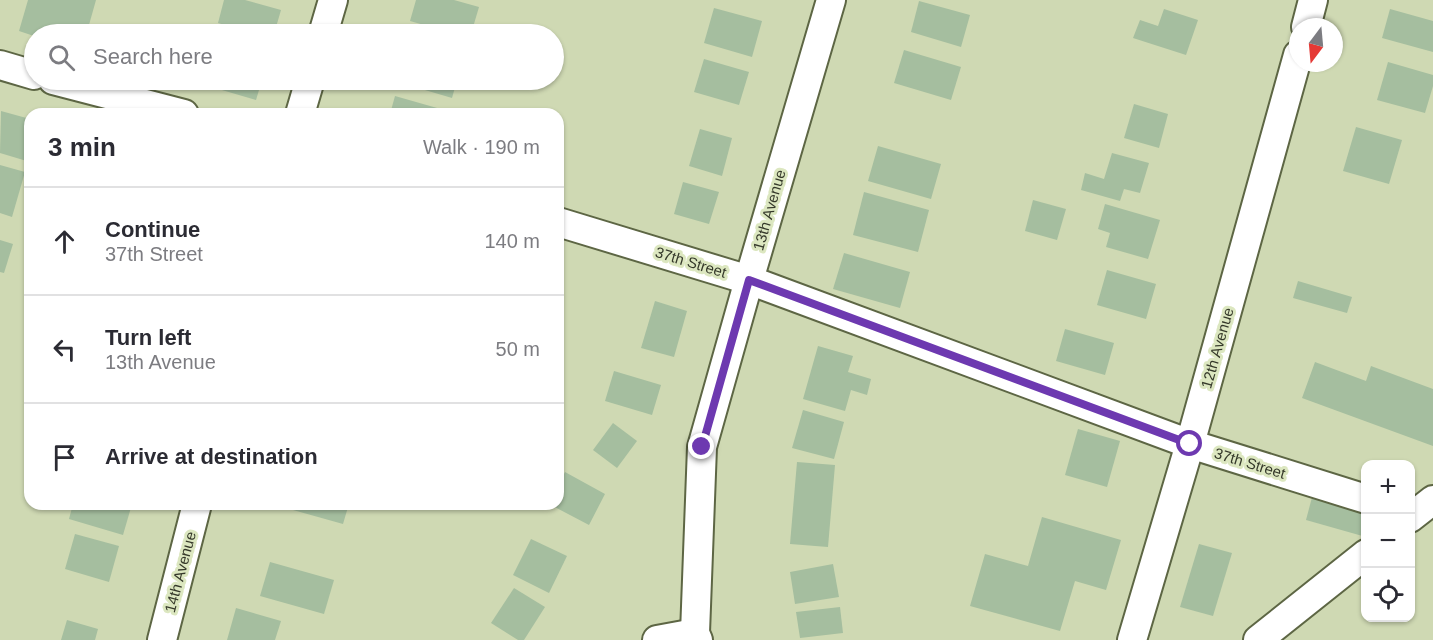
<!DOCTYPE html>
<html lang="en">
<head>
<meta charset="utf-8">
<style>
  body { margin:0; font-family:Helvetica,sans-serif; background:#f7f7f7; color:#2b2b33 }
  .controls { position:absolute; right:18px; bottom:18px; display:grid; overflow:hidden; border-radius:12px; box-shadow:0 2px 4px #0004 }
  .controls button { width:54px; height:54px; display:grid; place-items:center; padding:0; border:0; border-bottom:2px solid #e1e1e2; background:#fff; color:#2b2b33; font:30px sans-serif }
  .compass { position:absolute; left:1289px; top:18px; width:54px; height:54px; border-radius:50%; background:#fff; box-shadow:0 2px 4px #0004; rotate:196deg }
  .stop { position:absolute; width:18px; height:18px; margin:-14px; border:4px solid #6d39b0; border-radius:50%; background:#fff }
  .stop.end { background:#6d39b0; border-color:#fff; box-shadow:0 2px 6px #0008 }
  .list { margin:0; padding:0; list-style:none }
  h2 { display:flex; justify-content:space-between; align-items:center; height:78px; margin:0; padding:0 24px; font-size:26px }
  h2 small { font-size:20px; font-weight:400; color:#7c7c81 }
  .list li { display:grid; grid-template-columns:39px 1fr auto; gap:18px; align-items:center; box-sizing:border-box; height:108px; padding:0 24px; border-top:2px solid #e1e1e2 }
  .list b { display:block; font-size:22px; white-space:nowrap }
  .list p { margin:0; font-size:20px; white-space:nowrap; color:#7c7c81 }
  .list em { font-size:20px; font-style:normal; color:#7c7c81 }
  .icon { flex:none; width:33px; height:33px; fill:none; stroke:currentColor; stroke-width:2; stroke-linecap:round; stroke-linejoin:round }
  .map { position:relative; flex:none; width:1433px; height:640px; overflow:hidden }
  .search { position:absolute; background:#fff; box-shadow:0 2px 4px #0004; left:24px; top:24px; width:540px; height:66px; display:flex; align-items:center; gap:15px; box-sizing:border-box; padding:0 21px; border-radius:33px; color:#7c7c81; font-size:22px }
  .panel { position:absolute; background:#fff; box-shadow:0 2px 4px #0004; left:24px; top:108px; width:540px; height:402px; border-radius:18px }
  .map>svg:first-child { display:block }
  .building { fill:#a5be9f }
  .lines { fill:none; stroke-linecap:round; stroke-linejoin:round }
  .minor-casing { stroke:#5d6644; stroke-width:32 }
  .minor { stroke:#fff; stroke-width:28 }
  .route { stroke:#6d39b0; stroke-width:8 }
  .labels { text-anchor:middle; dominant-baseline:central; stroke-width:6; stroke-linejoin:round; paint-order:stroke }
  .street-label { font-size:15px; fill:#35392a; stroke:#dce7c0 }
</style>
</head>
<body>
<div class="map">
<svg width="1433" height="640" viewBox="0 0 1433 640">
  <rect width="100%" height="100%" fill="#cfd9b3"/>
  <g class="building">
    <polygon points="28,0 96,0 87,32 72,28 70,34 34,34 34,36 19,31"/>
    <polygon points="224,0 245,0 281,10 274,34 256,34 218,23"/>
    <polygon points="416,0 454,0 479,7 471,34 456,34 410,21"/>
    <polygon points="919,1 970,15 961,47 911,32"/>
    <polygon points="714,8 762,21 752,57 704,43"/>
    <polygon points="1164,9 1198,20 1186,55 1133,38 1140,20 1158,26"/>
    <polygon points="1390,9 1433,21 1433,52 1382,38"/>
    <polygon points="904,50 961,67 951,100 894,83"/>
    <polygon points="704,59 749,72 739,105 694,92"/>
    <polygon points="1388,62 1433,75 1433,86 1425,113 1377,100"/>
    <polygon points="218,80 262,80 256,100 215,88"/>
    <polygon points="391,80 457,80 452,98"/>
    <polygon points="395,96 444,110 443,114 390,114"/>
    <polygon points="1134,104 1168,114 1159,148 1124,138"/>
    <polygon points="1,111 30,119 30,162 0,153"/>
    <polygon points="1356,127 1402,140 1389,184 1343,171"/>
    <polygon points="700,129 732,138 722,176 689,166"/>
    <polygon points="878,146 941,164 931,199 868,181"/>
    <polygon points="1112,153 1149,163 1140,193 1124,189 1120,201 1081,190 1085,173 1104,179"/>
    <polygon points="0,165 25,172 12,217 0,213"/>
    <polygon points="683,182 719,192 709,224 674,214"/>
    <polygon points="864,192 929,210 918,252 853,235"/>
    <polygon points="1033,200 1066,209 1057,240 1025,231"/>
    <polygon points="1105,204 1160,220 1148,259 1106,247 1110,233 1098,229"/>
    <polygon points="0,240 13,244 4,273 0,272"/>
    <polygon points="844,253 910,272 900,308 833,289"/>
    <polygon points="1107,270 1156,284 1146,319 1097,305"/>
    <polygon points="1298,281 1352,297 1347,313 1293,298"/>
    <polygon points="655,301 687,311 674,357 641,348"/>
    <polygon points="1065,329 1114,343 1105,375 1056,361"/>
    <polygon points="818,346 853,356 848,372 871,379 867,395 851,390 845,411 803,399"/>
    <polygon points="1315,362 1366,381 1371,366 1433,389 1433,446 1302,398"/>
    <polygon points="614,371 661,385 652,415 605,401"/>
    <polygon points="803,410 844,422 834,459 792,448"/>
    <polygon points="613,423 637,441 617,468 593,450"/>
    <polygon points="1078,429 1120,441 1107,487 1065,475"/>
    <polygon points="797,462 835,465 828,547 790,544"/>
    <polygon points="565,472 605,494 589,525 549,504 558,504 558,486"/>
    <polygon points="1315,486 1366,500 1366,537 1306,520"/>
    <polygon points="73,504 132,504 123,535 69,519"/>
    <polygon points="295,504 363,504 361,510 348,507 343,524 293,510"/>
    <polygon points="1042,517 1121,540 1106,590 1075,581 1060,631 970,606 985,554 1028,566"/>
    <polygon points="75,534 119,546 109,582 65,569"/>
    <polygon points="531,539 567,556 549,593 513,575"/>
    <polygon points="1199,544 1232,553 1213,616 1180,607"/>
    <polygon points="270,562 334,580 324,614 260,596"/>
    <polygon points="833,564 839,597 795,604 790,572"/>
    <polygon points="514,588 545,607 524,640 518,640 491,623"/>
    <polygon points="840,607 843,633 800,638 796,612"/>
    <polygon points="236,608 281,621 275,640 227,640"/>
    <polygon points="67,620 98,629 95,640 61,640"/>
  </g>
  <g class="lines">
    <g class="minor-casing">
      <g id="minor">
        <polyline points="1306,27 1313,0"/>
        <polyline points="323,34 333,0"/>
        <polyline points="0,65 34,75"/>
        <polyline points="53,80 184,114"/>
        <polyline points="300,114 310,80"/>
        <polyline points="558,222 749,280 1190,444 1366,499"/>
        <polyline points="1410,518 1433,500"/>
        <polyline points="162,640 197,504"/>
        <polyline points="657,640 695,633"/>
        <polyline points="698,640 695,633 702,447 749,280 831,0"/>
        <polyline points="1132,640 1190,444 1298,55"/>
        <polyline points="1258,640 1366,554"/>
      </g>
    </g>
    <use href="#minor" class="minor"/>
  </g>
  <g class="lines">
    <polyline class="route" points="702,447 749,280 1190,444"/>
  </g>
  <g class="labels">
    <g class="street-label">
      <text transform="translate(769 210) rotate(-74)">13th Avenue</text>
      <text transform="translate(691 262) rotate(17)">37th Street</text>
      <text transform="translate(1217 348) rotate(-74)">12th Avenue</text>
      <text transform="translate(1250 463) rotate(17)">37th Street</text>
      <text transform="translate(180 572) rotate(-75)">14th Avenue</text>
    </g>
  </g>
</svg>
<div class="controls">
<button>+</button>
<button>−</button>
<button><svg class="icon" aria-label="locate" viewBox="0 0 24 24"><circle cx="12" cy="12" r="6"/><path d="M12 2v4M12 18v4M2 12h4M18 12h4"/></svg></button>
</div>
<svg class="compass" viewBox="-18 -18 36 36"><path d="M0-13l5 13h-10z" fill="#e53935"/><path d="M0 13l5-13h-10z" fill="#7c7c81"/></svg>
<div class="stop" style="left:1190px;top:444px"></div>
<div class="stop end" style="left:702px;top:447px"></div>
<div class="search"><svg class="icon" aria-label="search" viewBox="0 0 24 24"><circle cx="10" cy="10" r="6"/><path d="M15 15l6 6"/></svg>Search here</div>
<section class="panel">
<h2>3 min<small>Walk · 190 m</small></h2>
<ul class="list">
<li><svg class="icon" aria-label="ahead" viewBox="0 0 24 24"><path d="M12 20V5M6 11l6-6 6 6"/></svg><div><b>Continue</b><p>37th Street</p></div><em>140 m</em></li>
<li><svg class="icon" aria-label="left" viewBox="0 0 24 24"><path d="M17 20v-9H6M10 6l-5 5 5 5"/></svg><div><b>Turn left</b><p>13th Avenue</p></div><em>50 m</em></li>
<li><svg class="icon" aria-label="arrive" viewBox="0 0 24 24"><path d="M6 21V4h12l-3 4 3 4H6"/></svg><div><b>Arrive at destination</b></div></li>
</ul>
</section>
</div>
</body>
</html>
